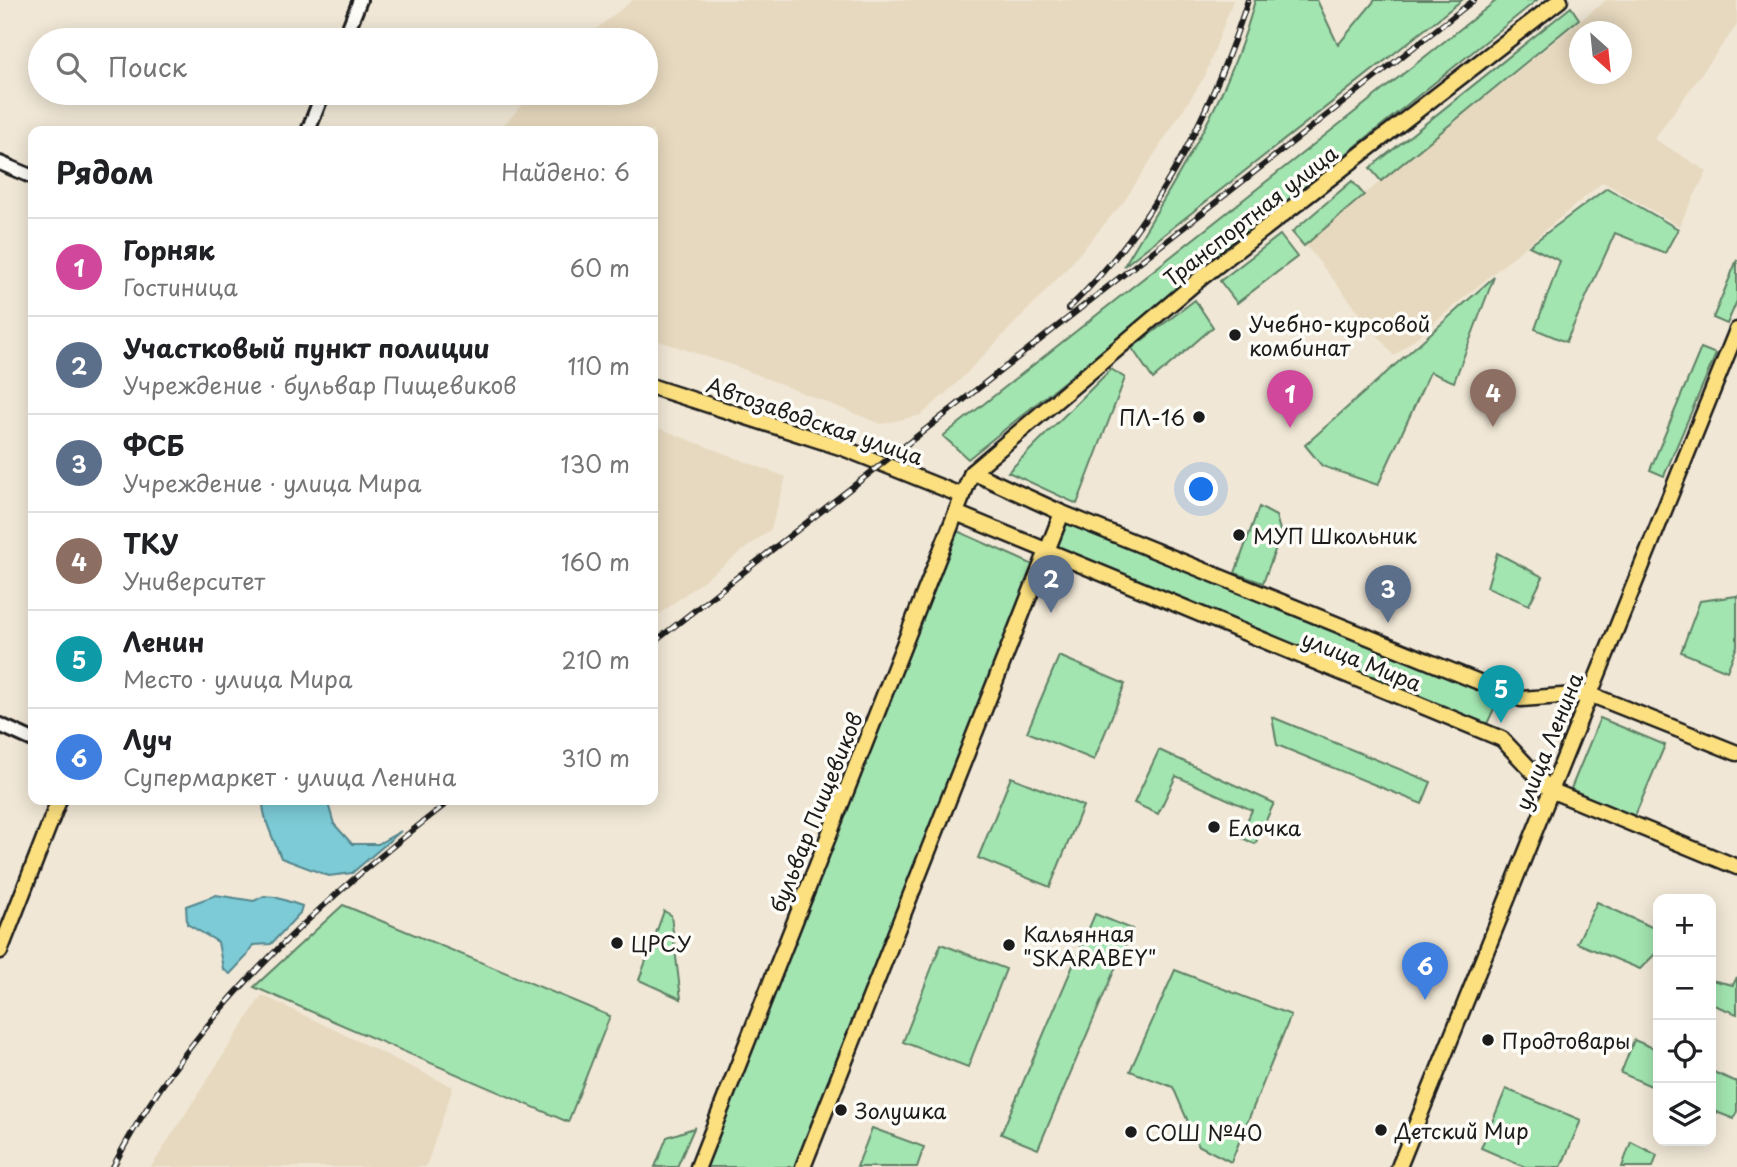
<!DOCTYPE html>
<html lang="ru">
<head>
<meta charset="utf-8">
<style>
  body { margin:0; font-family:"Playpen Sans",sans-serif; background:#f6f6f6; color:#202124 }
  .controls { position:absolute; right:21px; bottom:21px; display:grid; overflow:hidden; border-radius:14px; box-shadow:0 4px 18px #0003 }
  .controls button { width:63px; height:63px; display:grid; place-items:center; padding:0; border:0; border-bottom:2px solid #e0e0e0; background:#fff; color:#202124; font:35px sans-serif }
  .compass { position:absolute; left:1569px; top:21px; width:63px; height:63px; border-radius:50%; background:#fff; box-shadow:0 4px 18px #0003; rotate:153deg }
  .you { position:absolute; left:1202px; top:490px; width:24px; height:24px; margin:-18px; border:5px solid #fff; border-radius:50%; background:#1a73e8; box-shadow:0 0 0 10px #1a73e833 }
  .badge { display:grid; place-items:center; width:46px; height:46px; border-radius:50%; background:#2563eb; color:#fff; font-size:23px; font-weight:700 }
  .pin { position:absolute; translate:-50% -58px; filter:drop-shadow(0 2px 4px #0008) }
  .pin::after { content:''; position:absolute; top:37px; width:24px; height:21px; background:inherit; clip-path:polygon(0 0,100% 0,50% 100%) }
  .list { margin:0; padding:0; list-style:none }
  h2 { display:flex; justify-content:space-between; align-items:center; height:91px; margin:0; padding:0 28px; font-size:30px }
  h2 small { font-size:23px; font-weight:400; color:#757577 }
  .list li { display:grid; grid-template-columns:46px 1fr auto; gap:21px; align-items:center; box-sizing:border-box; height:98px; padding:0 28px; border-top:2px solid #e0e0e0 }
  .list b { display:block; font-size:26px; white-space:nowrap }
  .list p { margin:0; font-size:23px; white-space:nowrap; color:#757577 }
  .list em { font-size:23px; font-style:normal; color:#757577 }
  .icon { flex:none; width:38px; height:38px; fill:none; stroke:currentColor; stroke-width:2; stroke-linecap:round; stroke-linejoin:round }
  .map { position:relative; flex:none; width:1737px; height:1167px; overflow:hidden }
  .search { position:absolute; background:#fff; box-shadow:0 4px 18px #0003; left:28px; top:28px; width:630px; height:77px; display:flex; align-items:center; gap:18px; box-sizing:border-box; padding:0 24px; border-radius:38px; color:#757577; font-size:26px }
  .panel { position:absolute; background:#fff; box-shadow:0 4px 18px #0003; left:28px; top:126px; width:630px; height:679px; border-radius:14px }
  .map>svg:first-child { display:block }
  .built { fill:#e7d9bf; fill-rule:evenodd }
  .green { fill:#a2e5b0; stroke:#5f8066; stroke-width:2 }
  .water { fill:#7bcbd6; stroke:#55858c; stroke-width:2 }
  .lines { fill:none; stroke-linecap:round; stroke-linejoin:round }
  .minor-casing { stroke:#1c1c1c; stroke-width:18 }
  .major-casing { stroke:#1c1c1c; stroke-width:19 }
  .minor { stroke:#fdfcf7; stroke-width:12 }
  .major { stroke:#fce080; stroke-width:14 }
  .rail-casing { stroke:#1c1c1c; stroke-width:6 }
  .rail { stroke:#fdfcf7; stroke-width:3.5; stroke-dasharray:10; stroke-linecap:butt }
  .poi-dot { fill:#1c1c1c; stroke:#fdfcf7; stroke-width:2.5 }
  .labels { text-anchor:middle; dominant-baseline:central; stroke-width:7; stroke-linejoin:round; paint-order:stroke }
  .street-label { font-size:21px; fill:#1c1c1c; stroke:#fdfcf7 }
  .poi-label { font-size:21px; fill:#1c1c1c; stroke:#fdfcf7; text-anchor:start }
</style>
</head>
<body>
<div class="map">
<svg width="1737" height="1167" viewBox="0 0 1737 1167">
  <rect width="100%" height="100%" fill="#f0e7d6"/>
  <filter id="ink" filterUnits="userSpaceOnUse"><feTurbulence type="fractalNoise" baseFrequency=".0143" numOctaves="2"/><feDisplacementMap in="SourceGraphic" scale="14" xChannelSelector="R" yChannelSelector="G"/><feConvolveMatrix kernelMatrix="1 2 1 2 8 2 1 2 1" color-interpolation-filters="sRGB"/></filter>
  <g filter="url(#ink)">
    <g class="built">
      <polygon points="633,0 1233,0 1205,76 1125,200 1063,273 957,383 921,415 881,424 738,367 653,339 653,131 498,131 533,93 646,93 646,40 582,40"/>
      <path d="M1606,0H1737V25L1654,139L1707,171L1679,226L1603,182L1394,356L1304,243ZM1580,32H1622V74H1580Z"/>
      <polygon points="653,426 786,477 771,529 653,619"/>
      <polygon points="262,995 453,1087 426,1167 151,1167"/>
    </g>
    <g class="green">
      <path d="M1255,0H1317L1338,45L1375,0H1462L1124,266C1175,180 1230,98 1255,0Z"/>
      <polygon points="1497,0 1537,0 968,459 943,436"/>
      <polygon points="1571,7 1579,19 1381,181 1370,168"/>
      <polygon points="1352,181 1364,195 1304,246 1292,232"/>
      <polygon points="1607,188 1678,229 1665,253 1615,233 1566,342 1535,329 1560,261 1529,246"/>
      <polygon points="1280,235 1297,257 1237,303 1220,281"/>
      <polygon points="1737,260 1737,301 1727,324 1713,318"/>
      <polygon points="1494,277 1454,382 1430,372 1378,485 1322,466 1305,445"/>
      <polygon points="1195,300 1213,327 1153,379 1132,348"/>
      <polygon points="1701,348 1716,354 1664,476 1650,470"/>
      <polygon points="1111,369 1125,378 1077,504 1008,472"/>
      <polygon points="1259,507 1276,516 1281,534 1263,583 1235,573"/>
      <polygon points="1068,521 1499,698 1486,726 1057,547"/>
      <polygon points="955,530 1038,567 798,1167 705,1167"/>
      <polygon points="1497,553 1543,577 1529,605 1487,587"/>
      <polygon points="1737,596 1737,646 1727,671 1681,652 1700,601"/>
      <polygon points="1059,656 1125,684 1094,760 1027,732"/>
      <polygon points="1272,717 1431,782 1422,804 1277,745"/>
      <polygon points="1600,718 1665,745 1634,818 1570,791"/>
      <polygon points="1159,750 1274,803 1255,844 1240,837 1252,810 1176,776 1158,814 1134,803"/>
      <polygon points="1011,777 1083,806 1050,887 978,858"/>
      <polygon points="1597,902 1658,930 1658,951 1640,969 1577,943"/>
      <polygon points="343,905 610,1016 568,1122 254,987"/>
      <polygon points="664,911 671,915 681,999 639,980"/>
      <polygon points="1095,914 1132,929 1038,1149 1001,1134"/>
      <polygon points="941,944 1006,969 968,1067 903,1042"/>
      <polygon points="1175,970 1291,1015 1231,1162 1198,1145 1173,1087 1130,1071"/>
      <polygon points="1737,977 1737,1014 1711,1004 1711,980 1733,985"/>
      <polygon points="1634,1040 1658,1050 1658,1089 1621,1073"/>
      <polygon points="1711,1071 1737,1082 1737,1111 1734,1119 1711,1110"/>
      <polygon points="1506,1089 1581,1120 1561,1167 1525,1167 1481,1148"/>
      <polygon points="694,1128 677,1167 655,1167 667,1137"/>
      <polygon points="872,1128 924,1147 917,1167 857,1167"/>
      <polygon points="1631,1142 1657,1155 1653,1167 1622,1167"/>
    </g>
    <g class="water">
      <path d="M263,800H327L334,824L352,844H378L401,831L352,873L329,876L281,858C274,840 262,817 263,800Z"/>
      <polygon points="216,895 254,901 264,896 275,897 302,906 300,913 271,944 253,945 247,956 230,974 223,969 218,942 187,924 186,906"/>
    </g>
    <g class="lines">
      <g class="minor-casing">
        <g id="minor">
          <polyline points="344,40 360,0"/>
          <polyline points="308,131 323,93"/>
          <polyline points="0,163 33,177"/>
          <polyline points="0,725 33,740"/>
        </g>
      </g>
      <g class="major-casing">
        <g id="major">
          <polyline points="653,387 843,448 963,496"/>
          <polyline points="972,472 1062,513 1521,699 1589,694 1737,753"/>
          <polyline points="956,513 1502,739 1550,790 1737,867"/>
          <polyline points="0,951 59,800"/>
          <polyline points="698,1167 972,472 1201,278 1560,0"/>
          <polyline points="803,1167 1062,513"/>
          <polyline points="1399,1167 1737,330"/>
        </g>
      </g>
      <use href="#minor" class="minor"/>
      <use href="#major" class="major"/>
      <g class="rail-casing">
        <g id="rail">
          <path d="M1068,309C1155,225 1211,114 1248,0"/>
          <polyline points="653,643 1474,0"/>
          <path d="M113,1167C191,1016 319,902 451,800"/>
        </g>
      </g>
      <use href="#rail" class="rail"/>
    </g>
  </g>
  <g class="poi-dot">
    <circle cx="1235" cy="335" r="7"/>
    <circle cx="1199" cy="417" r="7"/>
    <circle cx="1239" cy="535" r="7"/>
    <circle cx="1214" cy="827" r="7"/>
    <circle cx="617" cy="943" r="7"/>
    <circle cx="1009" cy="945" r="7"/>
    <circle cx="1488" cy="1040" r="7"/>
    <circle cx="841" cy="1110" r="7"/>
    <circle cx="1381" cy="1130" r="7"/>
    <circle cx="1131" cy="1132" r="7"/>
  </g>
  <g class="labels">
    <g class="street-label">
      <text transform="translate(1250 215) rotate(-38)">Транспортная улица</text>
      <text transform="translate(815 420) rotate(19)">Автозаводская улица</text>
      <text transform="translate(1362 660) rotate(22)">улица Мира</text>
      <text transform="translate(1548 741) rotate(-68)">улица Ленина</text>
      <text transform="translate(815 812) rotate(-68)">бульвар Пищевиков</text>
    </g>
    <g class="poi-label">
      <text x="1249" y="323">Учебно-курсовой<tspan x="1249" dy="24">комбинат</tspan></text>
      <text x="1185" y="417" text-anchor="end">ПЛ-16</text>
      <text x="1253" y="535">МУП Школьник</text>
      <text x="1228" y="827">Елочка</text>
      <text x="1023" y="933">Кальянная<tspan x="1023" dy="24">"SKARABEY"</tspan></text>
      <text x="631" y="943">ЦРСУ</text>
      <text x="1502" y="1040">Продтовары</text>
      <text x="855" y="1110">Золушка</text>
      <text x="1395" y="1130">Детский Мир</text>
      <text x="1145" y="1132">СОШ №40</text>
    </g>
  </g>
</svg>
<div class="controls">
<button>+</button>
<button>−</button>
<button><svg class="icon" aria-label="locate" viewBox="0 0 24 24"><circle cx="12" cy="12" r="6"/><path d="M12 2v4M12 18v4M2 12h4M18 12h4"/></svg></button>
<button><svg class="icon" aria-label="layers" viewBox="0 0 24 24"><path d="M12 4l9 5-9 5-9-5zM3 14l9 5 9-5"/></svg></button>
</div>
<svg class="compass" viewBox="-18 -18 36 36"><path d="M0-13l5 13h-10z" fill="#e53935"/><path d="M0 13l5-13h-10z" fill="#757577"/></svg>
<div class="you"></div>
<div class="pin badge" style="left:1290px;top:428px;background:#d1479c">1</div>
<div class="pin badge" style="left:1051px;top:613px;background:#5c6f8a">2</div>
<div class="pin badge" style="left:1388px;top:623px;background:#5c6f8a">3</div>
<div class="pin badge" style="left:1493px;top:427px;background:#8d6e63">4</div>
<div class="pin badge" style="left:1501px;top:723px;background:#0f9aa8">5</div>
<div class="pin badge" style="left:1425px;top:1000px;background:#3f7fe0">6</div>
<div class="search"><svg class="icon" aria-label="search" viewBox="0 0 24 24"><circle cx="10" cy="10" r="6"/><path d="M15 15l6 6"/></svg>Поиск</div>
<section class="panel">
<h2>Рядом<small>Найдено: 6</small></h2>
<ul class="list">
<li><span class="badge" style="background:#d1479c">1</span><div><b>Горняк</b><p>Гостиница</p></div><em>60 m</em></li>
<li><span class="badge" style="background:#5c6f8a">2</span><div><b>Участковый пункт полиции</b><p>Учреждение · бульвар Пищевиков</p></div><em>110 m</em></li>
<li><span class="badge" style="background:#5c6f8a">3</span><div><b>ФСБ</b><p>Учреждение · улица Мира</p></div><em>130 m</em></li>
<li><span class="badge" style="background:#8d6e63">4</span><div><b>ТКУ</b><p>Университет</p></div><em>160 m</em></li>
<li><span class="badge" style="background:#0f9aa8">5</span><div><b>Ленин</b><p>Место · улица Мира</p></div><em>210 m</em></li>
<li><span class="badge" style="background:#3f7fe0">6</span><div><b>Луч</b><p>Супермаркет · улица Ленина</p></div><em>310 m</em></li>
</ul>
</section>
</div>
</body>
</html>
